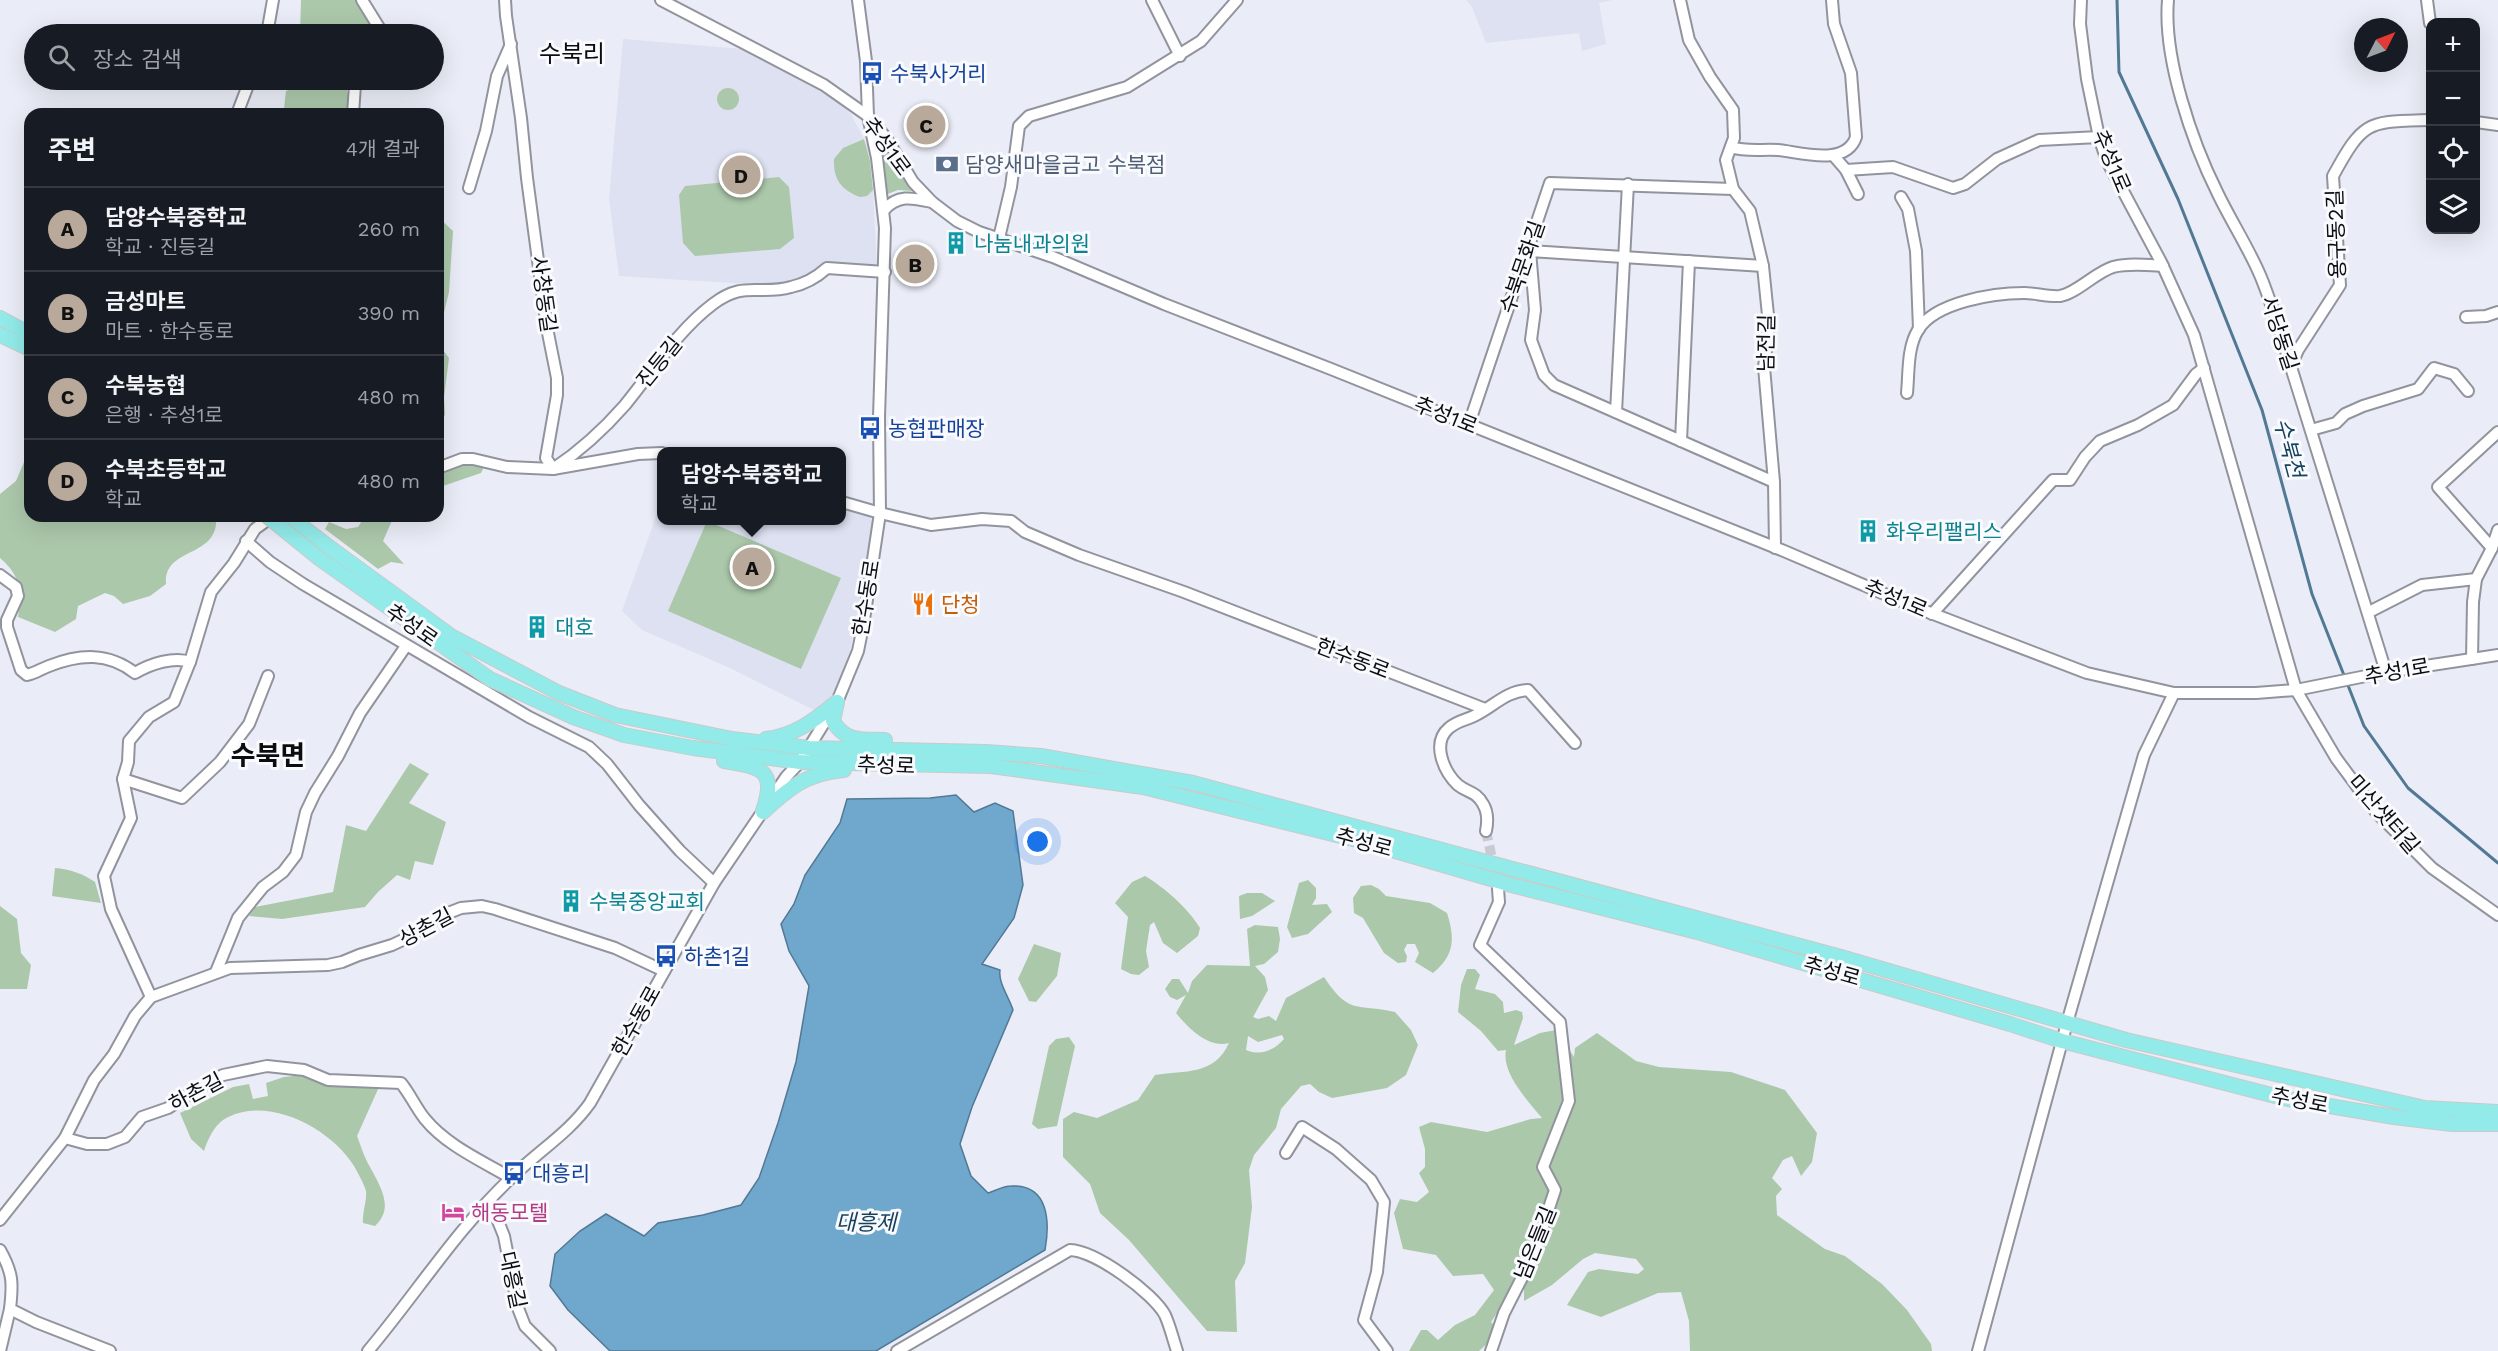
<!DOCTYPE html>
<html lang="ko">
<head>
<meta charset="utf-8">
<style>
  body { margin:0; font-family:"Work Sans","Noto Sans KR",sans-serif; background:#242831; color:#f1f3f6 }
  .controls { position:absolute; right:18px; top:18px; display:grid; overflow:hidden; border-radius:12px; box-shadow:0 6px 24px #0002 }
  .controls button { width:54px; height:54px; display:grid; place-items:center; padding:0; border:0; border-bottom:2px solid #363941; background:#171b24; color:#f1f3f6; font:30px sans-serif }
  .compass { position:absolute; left:2354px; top:18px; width:54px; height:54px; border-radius:50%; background:#171b24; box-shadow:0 6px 24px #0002; rotate:48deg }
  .you { position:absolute; left:1038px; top:842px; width:21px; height:21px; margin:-15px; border:4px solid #fff; border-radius:50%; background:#1a73e8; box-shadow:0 0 0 9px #1a73e833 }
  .badge { display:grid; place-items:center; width:39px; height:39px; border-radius:50%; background:#b9a99a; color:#111; font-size:20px; font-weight:700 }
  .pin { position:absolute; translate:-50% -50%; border:3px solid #fff; box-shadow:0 2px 6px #0006 }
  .popup { position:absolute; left:657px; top:447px; width:189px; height:78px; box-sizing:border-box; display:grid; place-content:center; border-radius:12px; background:#171b24; filter:drop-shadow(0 2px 4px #0005); font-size:20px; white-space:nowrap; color:#9ea1a6 }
  .popup b { font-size:22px; color:#f1f3f6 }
  .popup::after { content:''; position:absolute; left:50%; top:100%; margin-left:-12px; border:12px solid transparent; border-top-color:#171b24 }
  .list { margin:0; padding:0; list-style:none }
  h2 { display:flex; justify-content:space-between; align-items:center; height:78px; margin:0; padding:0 24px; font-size:26px }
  h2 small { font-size:20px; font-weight:400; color:#9ea1a6 }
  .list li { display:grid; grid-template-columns:39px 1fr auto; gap:18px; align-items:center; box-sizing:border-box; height:84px; padding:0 24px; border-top:2px solid #363941 }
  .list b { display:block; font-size:22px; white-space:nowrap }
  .list p { margin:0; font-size:20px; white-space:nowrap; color:#9ea1a6 }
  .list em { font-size:20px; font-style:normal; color:#9ea1a6 }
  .icon { flex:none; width:33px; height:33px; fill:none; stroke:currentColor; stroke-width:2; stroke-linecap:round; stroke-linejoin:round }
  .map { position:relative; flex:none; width:2498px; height:1351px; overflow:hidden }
  .search { position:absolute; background:#171b24; box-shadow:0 6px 24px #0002; left:24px; top:24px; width:420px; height:66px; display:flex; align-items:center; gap:15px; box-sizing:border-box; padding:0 21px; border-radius:33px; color:#9ea1a6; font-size:22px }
  .panel { position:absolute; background:#171b24; box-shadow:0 6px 24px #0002; left:24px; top:108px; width:420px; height:414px; border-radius:18px }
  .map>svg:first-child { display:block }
  .built { fill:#dde1f1 }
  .green { fill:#acc8ab; fill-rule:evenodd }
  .water { fill:#70a7cd; stroke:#527994; stroke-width:1.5 }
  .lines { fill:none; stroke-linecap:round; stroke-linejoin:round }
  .stream { stroke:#527994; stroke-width:3 }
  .minor-tunnel { stroke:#c9cbd4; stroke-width:10; stroke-dasharray:10 5; stroke-linecap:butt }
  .minor-casing { stroke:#92949d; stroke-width:14 }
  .major-casing { stroke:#cacaca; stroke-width:16 }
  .minor { stroke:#fff; stroke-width:10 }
  .major { stroke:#92ebe9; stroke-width:14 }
  .major-bridge-casing { stroke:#cacaca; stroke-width:16; stroke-linecap:butt }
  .major-bridge { stroke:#92ebe9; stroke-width:14 }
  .labels { text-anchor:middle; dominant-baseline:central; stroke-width:6; stroke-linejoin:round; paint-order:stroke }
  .transit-label { font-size:21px; fill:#164399; stroke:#f9fafe; text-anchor:start }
  .street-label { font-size:21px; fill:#0c0d10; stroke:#f9fafe }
  .service-label { font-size:21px; fill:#4e5e75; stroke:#f9fafe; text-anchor:start }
  .culture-label { font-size:21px; fill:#0d838f; stroke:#f9fafe; text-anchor:start }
  .food-label { font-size:21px; fill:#c56008; stroke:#f9fafe; text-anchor:start }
  .hotel-label { font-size:21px; fill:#b23c85; stroke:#f9fafe; text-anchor:start }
  .water-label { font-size:22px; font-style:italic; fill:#17425d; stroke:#f9fafe }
  .quarter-label { font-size:24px; fill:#0c0d10; stroke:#f9fafe }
  .district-label { font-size:27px; font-weight:bold; fill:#0c0d10; stroke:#f9fafe }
</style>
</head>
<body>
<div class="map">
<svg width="2498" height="1351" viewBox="0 0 2498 1351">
  <rect width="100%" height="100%" fill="#eaedf7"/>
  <g class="built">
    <polygon points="1466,0 1612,0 1599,3 1606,44 1582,51 1579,33 1486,43 1472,7"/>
    <polygon points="623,39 742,49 820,88 834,98 851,114 868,147 873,190 877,269 824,265 804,278 780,286 619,276 609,199"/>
    <polygon points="662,500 662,520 842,520 842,505 868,513 873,523 850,651 831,699 816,711 730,668 642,630 622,611"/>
  </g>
  <g class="green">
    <polygon points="301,0 358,0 373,23 358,34 300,34"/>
    <path d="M297,80H346C346,92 351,102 349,114H289L284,108L286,91L296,87Z"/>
    <circle cx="728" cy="99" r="11"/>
    <polygon points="880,138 913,191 898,190 885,195"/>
    <path d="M864,139L870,161L873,190L867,196L860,197C841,190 833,179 834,159L843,148Z"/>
    <polygon points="779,177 789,187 794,238 780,249 695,256 683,243 679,195 685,186"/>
    <polygon points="438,217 453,231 449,292 439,333 440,346 449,358 444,397 445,415 438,423"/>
    <path d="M30,448V516H216C220,559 163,546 166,584L150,596L123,604L114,596L105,593L78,606L76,619L55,632L18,617C22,591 21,576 0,558V494L16,481Z"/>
    <polygon points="459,462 485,465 481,473 440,487 438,492 438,472"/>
    <polygon points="365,516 394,516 383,541 404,564 391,562 378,569 325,529 329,522 346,529 358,527"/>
    <polygon points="707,521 841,578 801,669 668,611"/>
    <polygon points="410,763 429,774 409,803 446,822 433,865 415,861 410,880 397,875 378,892 365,907 282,919 249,916 255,907 333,892 346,825 366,831"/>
    <path d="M55,868C70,869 83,874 95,882L101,903L52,896Z"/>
    <path d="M1145,876C1165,888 1188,908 1200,928L1198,936L1177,953L1163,943L1154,922L1150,925L1146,951L1149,967L1139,975L1131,974L1121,969L1128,917L1115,903L1132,882Z"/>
    <polygon points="1308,880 1316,888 1316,898 1312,905 1327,904 1332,912 1308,934 1292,938 1287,927 1299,883"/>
    <path d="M1371,885L1379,889L1386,896L1430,903L1447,913C1455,938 1455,955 1433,973L1415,962L1419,953L1415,944H1407L1404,950L1407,956L1406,962L1398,963L1384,953L1363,918L1354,913L1353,898L1361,886Z"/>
    <polygon points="1247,893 1262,893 1275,901 1252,916 1240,919 1239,896"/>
    <polygon points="0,906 17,919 21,953 31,965 27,989 0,989"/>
    <path d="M1255,925L1278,927L1280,939L1278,952L1264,964L1255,966L1265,977L1268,990L1253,1017L1258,1019L1269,1016L1276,1021L1286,998L1324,977C1350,1016 1356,1003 1395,1012L1411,1030L1418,1045L1406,1075L1387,1088L1332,1098L1319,1092L1310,1084L1301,1086L1281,1109L1276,1128L1254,1155L1249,1170L1252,1207L1245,1263L1235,1281L1237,1332L1207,1331L1129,1240L1100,1213L1090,1184L1063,1157V1119L1074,1112L1097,1118L1138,1100L1155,1075C1185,1070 1214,1076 1229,1043C1209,1049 1188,1028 1176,1013L1186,995L1177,1000L1170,997L1165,989L1172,979H1179L1188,993L1192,981L1207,965L1250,966L1247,929ZM1282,1035L1284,1039C1273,1051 1261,1056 1246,1050L1248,1036L1258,1042Z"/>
    <polygon points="1034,944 1061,953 1057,976 1036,1002 1029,1001 1018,979"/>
    <path d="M1467,969H1475L1480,975L1475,989L1495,994L1503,1002L1504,1013L1516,1010L1522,1012L1523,1018L1514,1045L1540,1033L1556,1030L1574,1057L1575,1048L1597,1033L1636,1061L1659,1067L1731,1072L1785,1090L1817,1133L1812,1162L1801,1176L1792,1156L1783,1160L1772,1178L1782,1189L1776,1196L1777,1215L1825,1249L1845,1256L1882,1284L1907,1310L1931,1344L1932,1351H1690L1689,1321L1681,1292L1658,1293L1601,1317L1567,1305L1588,1272L1599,1269L1638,1274L1644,1269L1636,1259L1595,1253L1583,1259L1552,1285L1524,1301V1284L1507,1298L1491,1322L1496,1327L1490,1341L1479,1351H1409L1421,1330H1427L1438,1340L1455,1325L1475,1315L1494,1290L1483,1274L1453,1276L1436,1255L1403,1249L1394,1213L1400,1199L1417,1202L1429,1192L1419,1173L1425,1167V1149L1419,1127L1431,1122L1487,1132L1531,1119L1542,1118C1528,1101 1501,1073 1506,1050L1498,1051L1481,1031L1458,1012L1461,985Z"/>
    <polygon points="1069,1037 1075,1046 1057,1126 1038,1129 1032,1124 1049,1046 1056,1039"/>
    <path d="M303,1075L329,1085L379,1087L357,1136C361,1146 364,1157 370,1167C380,1186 395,1208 375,1226L363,1223C362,1213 367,1201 366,1191C364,1184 358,1173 354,1166C331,1128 265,1093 223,1120C214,1126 207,1141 204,1151L191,1139L180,1113L233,1087L249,1084L253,1099L268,1096L266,1083L284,1077Z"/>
  </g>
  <path class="water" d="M956,795L974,812L995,803L1013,811L1023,885L1014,918L982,964L1000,970C998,983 1009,997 1013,1010L972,1107L960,1144L971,1176L988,1193C995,1191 1003,1186 1011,1186C1049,1184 1050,1222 1045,1250L876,1351H610L568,1310L550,1286L555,1254L580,1231L606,1214L644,1236L658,1223L703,1215L741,1205L759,1178L778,1123L796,1062L809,986L789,951L781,924L794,904L805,875L840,823L847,799L930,798Z"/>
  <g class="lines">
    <polyline class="stream" points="2117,0 2119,72 2178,199 2262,410 2312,594 2364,726 2408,788 2498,863"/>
    <polyline class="minor-tunnel" points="1486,831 1498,886"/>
    <g class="minor-casing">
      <g id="minor">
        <polyline points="362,0 383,34"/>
        <polyline points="505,0 506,16 521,118 527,178 547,328 557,378 557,395 546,458 553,469"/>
        <polyline points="661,0 824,85 868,116 887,139 913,182 932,202 957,221 979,232 1053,257 1164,304 1331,369 1784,551 1915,607 2087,673 2174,693 2256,693 2296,690 2386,672 2498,655"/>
        <polyline points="1152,0 1180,56"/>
        <polyline points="1680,0 1689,40 1710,77 1733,110 1734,138 1726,160 1733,189 1750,211 1763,266 1769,325 1764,367 1774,482 1775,548"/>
        <polyline points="2081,0 2080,24 2087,79 2099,137 2107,161 2161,262 2194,335 2296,690 2336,758 2376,812 2432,868 2498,915"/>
        <path d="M2168,0C2163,58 2192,142 2218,194C2231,221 2248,247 2260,275C2266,289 2271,304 2276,319L2386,672"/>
        <polyline points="2427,0 2430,23"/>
        <polyline points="267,34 273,0"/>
        <polyline points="237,114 250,80"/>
        <polyline points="353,114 355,85 358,80"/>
        <polyline points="2476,122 2498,125"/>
        <path d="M1731,147C1746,152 1762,149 1778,150C1800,152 1846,167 1856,137L1851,73L1834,24L1832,0"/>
        <polyline points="1833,155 1846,170 1858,194"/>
        <polyline points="1846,170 1893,167 1953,188 1965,184 1997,159 2039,140 2099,137"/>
        <polyline points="469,188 486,131 497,76 511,44"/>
        <polyline points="1901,197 1908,209 1916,251 1919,329"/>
        <path d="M884,210C898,194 913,198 932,202"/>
        <polyline points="999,238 1011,187 1019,126 1029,116 1127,87 1201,41 1237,0"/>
        <polyline points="1763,266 1530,251 1535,310 1531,340 1544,375 1554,385 1774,482"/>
        <polyline points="2466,317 2486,316 2498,312"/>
        <path d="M2291,366L2298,350L2340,285L2333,176C2364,119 2368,122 2430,120"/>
        <path d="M1907,393C1909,373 1907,348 1918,330C1935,302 1994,293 2024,293C2035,293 2048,297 2060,296C2077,293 2096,272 2113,267C2129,263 2147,265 2163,266"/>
        <polyline points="1616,412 1628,184"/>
        <polyline points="1469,424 1550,183 1733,189"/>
        <polyline points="2311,430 2336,423 2345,414 2363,406 2418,389 2434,368 2454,374 2468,391"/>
        <polyline points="1681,441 1689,261"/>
        <path d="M662,453L638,454L553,469C580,451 604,429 625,405C653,371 677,331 713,304C744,280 759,296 791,287C805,284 817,277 827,268L885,272"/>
        <polyline points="438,468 462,459 473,459 507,467 553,469"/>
        <polyline points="842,502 880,513 931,525 982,519 1011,521 1025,532 1079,555 1184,592 1485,709"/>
        <polyline points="246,541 270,562 303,584 529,717 589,747 607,764 639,805 680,851 714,883"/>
        <polyline points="2492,548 2438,487 2498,432"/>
        <path d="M0,575L16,587L18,596L7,620V627L21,670L27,675C35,673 41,669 49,666C80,654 108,652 135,673C150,664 174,656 190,662L174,702L149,717L129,741L128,762L123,779L131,818L104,876L111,909L151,997L230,968L328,965L342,962L359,955L392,945L407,938L438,917L461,908L482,906L495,909L615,948L664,971"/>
        <polyline points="2369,612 2422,585 2476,579"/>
        <polyline points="1932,614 2053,480 2070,480 2085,457 2100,441 2138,425 2173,405 2196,374 2204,368"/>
        <polyline points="2472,659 2473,602 2476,579 2492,548 2498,530"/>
        <polyline points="190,662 211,592 234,563 255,529 273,516"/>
        <polyline points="123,779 182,798 220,762 249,724 268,676"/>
        <path d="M1486,831C1488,821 1488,812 1483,804C1476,791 1468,793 1458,785C1444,772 1431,743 1449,728C1457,721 1466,720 1474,716C1493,707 1506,691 1528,690L1575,743"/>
        <polyline points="216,972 238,918 263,887 283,872 296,855 306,812 315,793 338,756 360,713 406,646"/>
        <polyline points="65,1138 94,1080 114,1054 135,1016 151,997"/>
        <polyline points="1286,1153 1302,1127 1336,1149 1371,1180 1384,1202 1377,1272 1364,1320 1387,1351"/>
        <polyline points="490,1201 504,1236 518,1308 525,1326 550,1351"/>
        <path d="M0,1220L65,1138L87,1144H107L125,1137L142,1117L168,1108L210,1081L223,1075L267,1066L304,1070L328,1080L401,1083C410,1094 416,1108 425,1119C446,1145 482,1161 511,1178"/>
        <path d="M0,1250C13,1273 13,1283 10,1309L36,1322L110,1351"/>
        <polyline points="0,1351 10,1309"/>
        <path d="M368,1351C416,1294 456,1230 511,1178C537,1152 569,1133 590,1103L714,883L786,777L800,762L837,702L858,651L863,626L880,513L879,417L885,228L877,158L868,116L866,61L858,0"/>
        <path d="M897,1351L1070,1250C1096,1251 1153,1293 1165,1315C1170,1326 1173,1339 1177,1351"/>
        <polyline points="1491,1351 1504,1313 1533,1256 1555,1190 1543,1167 1569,1101 1560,1022 1480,945 1499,902 1498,889"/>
        <polyline points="1978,1351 2067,1023 2144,755 2174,693"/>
      </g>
    </g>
    <g class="major-casing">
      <g id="major">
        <polyline points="0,318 30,334"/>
        <polyline points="0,335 30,349"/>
        <polyline points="289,516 329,547 451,636 559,693 615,715 732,739 809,748 986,752 1041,756 1193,783 1841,957 2126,1040 2425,1108 2498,1112"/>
        <polyline points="320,559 490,679 573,717 624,735 693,748 800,762 991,766 1143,787 1361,841 1515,886 1701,933 2010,1024 2062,1041 2283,1098 2394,1117 2452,1124 2498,1124"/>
        <path d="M837,702L833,721C846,743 862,739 885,740"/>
        <path d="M766,739C794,736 815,720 837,702"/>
        <path d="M724,761C762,767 777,770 763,811"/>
        <path d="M763,812C789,788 807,773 844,770"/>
      </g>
    </g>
    <use href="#minor" class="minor"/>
    <use href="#major" class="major"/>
    <g class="major-bridge-casing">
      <polyline id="major-bridge" points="267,516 320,559"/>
    </g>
    <use href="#major-bridge" class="major-bridge"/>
  </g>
  <defs>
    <g id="bus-bare" transform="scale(1.8)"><path d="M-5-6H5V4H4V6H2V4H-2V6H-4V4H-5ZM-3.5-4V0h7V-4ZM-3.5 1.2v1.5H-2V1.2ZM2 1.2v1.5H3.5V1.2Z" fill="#1a4fb4" stroke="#f9fafe" stroke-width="2.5" paint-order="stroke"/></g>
    <g id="bank-bare" transform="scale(1.8)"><path d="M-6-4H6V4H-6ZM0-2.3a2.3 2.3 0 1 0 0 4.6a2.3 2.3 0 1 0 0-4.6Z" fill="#5c6f8a" stroke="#f9fafe" stroke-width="2.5" paint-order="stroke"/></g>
    <g id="building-bare" transform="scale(1.8)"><path d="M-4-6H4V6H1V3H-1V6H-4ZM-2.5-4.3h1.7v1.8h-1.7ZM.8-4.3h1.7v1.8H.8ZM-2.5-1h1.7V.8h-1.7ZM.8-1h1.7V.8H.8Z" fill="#0f9aa8" stroke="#f9fafe" stroke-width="2.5" paint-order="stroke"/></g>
    <g id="restaurant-bare" transform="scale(1.8)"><path d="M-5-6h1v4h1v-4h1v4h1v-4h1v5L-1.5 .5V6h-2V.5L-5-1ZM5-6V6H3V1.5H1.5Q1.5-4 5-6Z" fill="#e8710a" stroke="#f9fafe" stroke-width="2.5" paint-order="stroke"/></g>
    <g id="hotel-bare" transform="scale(1.8)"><path d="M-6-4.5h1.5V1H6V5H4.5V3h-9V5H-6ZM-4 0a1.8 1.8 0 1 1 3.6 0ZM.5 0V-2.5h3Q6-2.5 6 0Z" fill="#d1479c" stroke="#f9fafe" stroke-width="2.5" paint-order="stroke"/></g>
  </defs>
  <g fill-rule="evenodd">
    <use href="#bus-bare" x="872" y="73"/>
    <use href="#bank-bare" x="947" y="164"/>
    <use href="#building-bare" x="956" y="243"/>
    <use href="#bus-bare" x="870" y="428"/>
    <use href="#building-bare" x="1868" y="531"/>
    <use href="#restaurant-bare" x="923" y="604"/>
    <use href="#building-bare" x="537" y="627"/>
    <use href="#building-bare" x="571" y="901"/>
    <use href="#bus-bare" x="666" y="956"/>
    <use href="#bus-bare" x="514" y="1173"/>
    <use href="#hotel-bare" x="453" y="1212"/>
  </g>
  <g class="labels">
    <g class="transit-label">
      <text x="890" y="73">수북사거리</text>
      <text x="888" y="428">농협판매장</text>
      <text x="684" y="956">하촌1길</text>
      <text x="532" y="1173">대흥리</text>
    </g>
    <g class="street-label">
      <text transform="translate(887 146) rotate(54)">추성1로</text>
      <text transform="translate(2112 161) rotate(67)">추성1로</text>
      <text transform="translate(2336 234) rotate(-92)">용구동2길</text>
      <text transform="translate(1522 267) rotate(-71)">수북문화길</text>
      <text transform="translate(544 294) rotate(82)">사창동길</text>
      <text transform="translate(2280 333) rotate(72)">서당동길</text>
      <text transform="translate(1766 343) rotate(-89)">남전길</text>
      <text transform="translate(659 362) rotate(-51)">진등길</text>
      <text transform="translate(1446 415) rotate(22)">추성1로</text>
      <text transform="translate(866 598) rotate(-81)">한수동로</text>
      <text transform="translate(1896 598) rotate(23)">추성1로</text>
      <text transform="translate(412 625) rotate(35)">추성로</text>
      <text transform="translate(1353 658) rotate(21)">한수동로</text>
      <text transform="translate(2397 671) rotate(-10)">추성1로</text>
      <text transform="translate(886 765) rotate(2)">추성로</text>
      <text transform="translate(2384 814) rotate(49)">미산샛터길</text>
      <text transform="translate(1364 842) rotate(15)">추성로</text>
      <text transform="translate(426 927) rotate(-28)">상촌길</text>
      <text transform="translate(1832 971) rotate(16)">추성로</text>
      <text transform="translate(636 1021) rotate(-61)">한수동로</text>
      <text transform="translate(196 1092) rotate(-28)">하촌길</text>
      <text transform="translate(2300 1100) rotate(11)">추성로</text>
      <text transform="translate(1535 1243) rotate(-68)">넘은들길</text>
      <text transform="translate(513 1280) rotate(78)">대흥길</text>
    </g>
    <g class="service-label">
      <text x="965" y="164">담양새마을금고 수북점</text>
    </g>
    <g class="culture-label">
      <text x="974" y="243">나눔내과의원</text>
      <text x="1886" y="531">화우리팰리스</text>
      <text x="555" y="627">대호</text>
      <text x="589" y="901">수북중앙교회</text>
    </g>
    <g class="food-label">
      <text x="941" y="604">단청</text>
    </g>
    <g class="hotel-label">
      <text x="471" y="1212">해동모텔</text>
    </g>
    <g class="water-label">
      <text transform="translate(2289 448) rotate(75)">수북천</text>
      <text x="866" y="1222">대흥제</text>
    </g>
    <g class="quarter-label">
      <text x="572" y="54">수북리</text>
    </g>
    <g class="district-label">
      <text x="268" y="756">수북면</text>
    </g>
  </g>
</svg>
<div class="controls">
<button>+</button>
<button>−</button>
<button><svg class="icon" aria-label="locate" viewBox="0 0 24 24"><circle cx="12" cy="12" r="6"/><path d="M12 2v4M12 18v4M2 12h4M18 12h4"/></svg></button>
<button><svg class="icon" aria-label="layers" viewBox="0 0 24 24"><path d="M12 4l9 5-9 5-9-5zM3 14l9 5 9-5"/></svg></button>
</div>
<svg class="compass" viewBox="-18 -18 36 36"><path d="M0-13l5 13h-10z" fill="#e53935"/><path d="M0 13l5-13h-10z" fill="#9ea1a6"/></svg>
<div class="you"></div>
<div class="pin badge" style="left:752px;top:567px">A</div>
<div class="popup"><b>담양수북중학교</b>학교</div>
<div class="pin badge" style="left:915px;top:264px">B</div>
<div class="pin badge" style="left:926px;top:125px">C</div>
<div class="pin badge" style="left:741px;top:175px">D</div>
<div class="search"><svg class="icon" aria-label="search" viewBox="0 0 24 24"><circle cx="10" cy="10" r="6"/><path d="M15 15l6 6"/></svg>장소 검색</div>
<section class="panel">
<h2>주변<small>4개 결과</small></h2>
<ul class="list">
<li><span class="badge">A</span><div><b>담양수북중학교</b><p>학교 · 진등길</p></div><em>260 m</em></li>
<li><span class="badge">B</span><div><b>금성마트</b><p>마트 · 한수동로</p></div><em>390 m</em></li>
<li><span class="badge">C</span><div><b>수북농협</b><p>은행 · 추성1로</p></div><em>480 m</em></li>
<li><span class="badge">D</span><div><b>수북초등학교</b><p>학교</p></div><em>480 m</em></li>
</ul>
</section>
</div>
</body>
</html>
